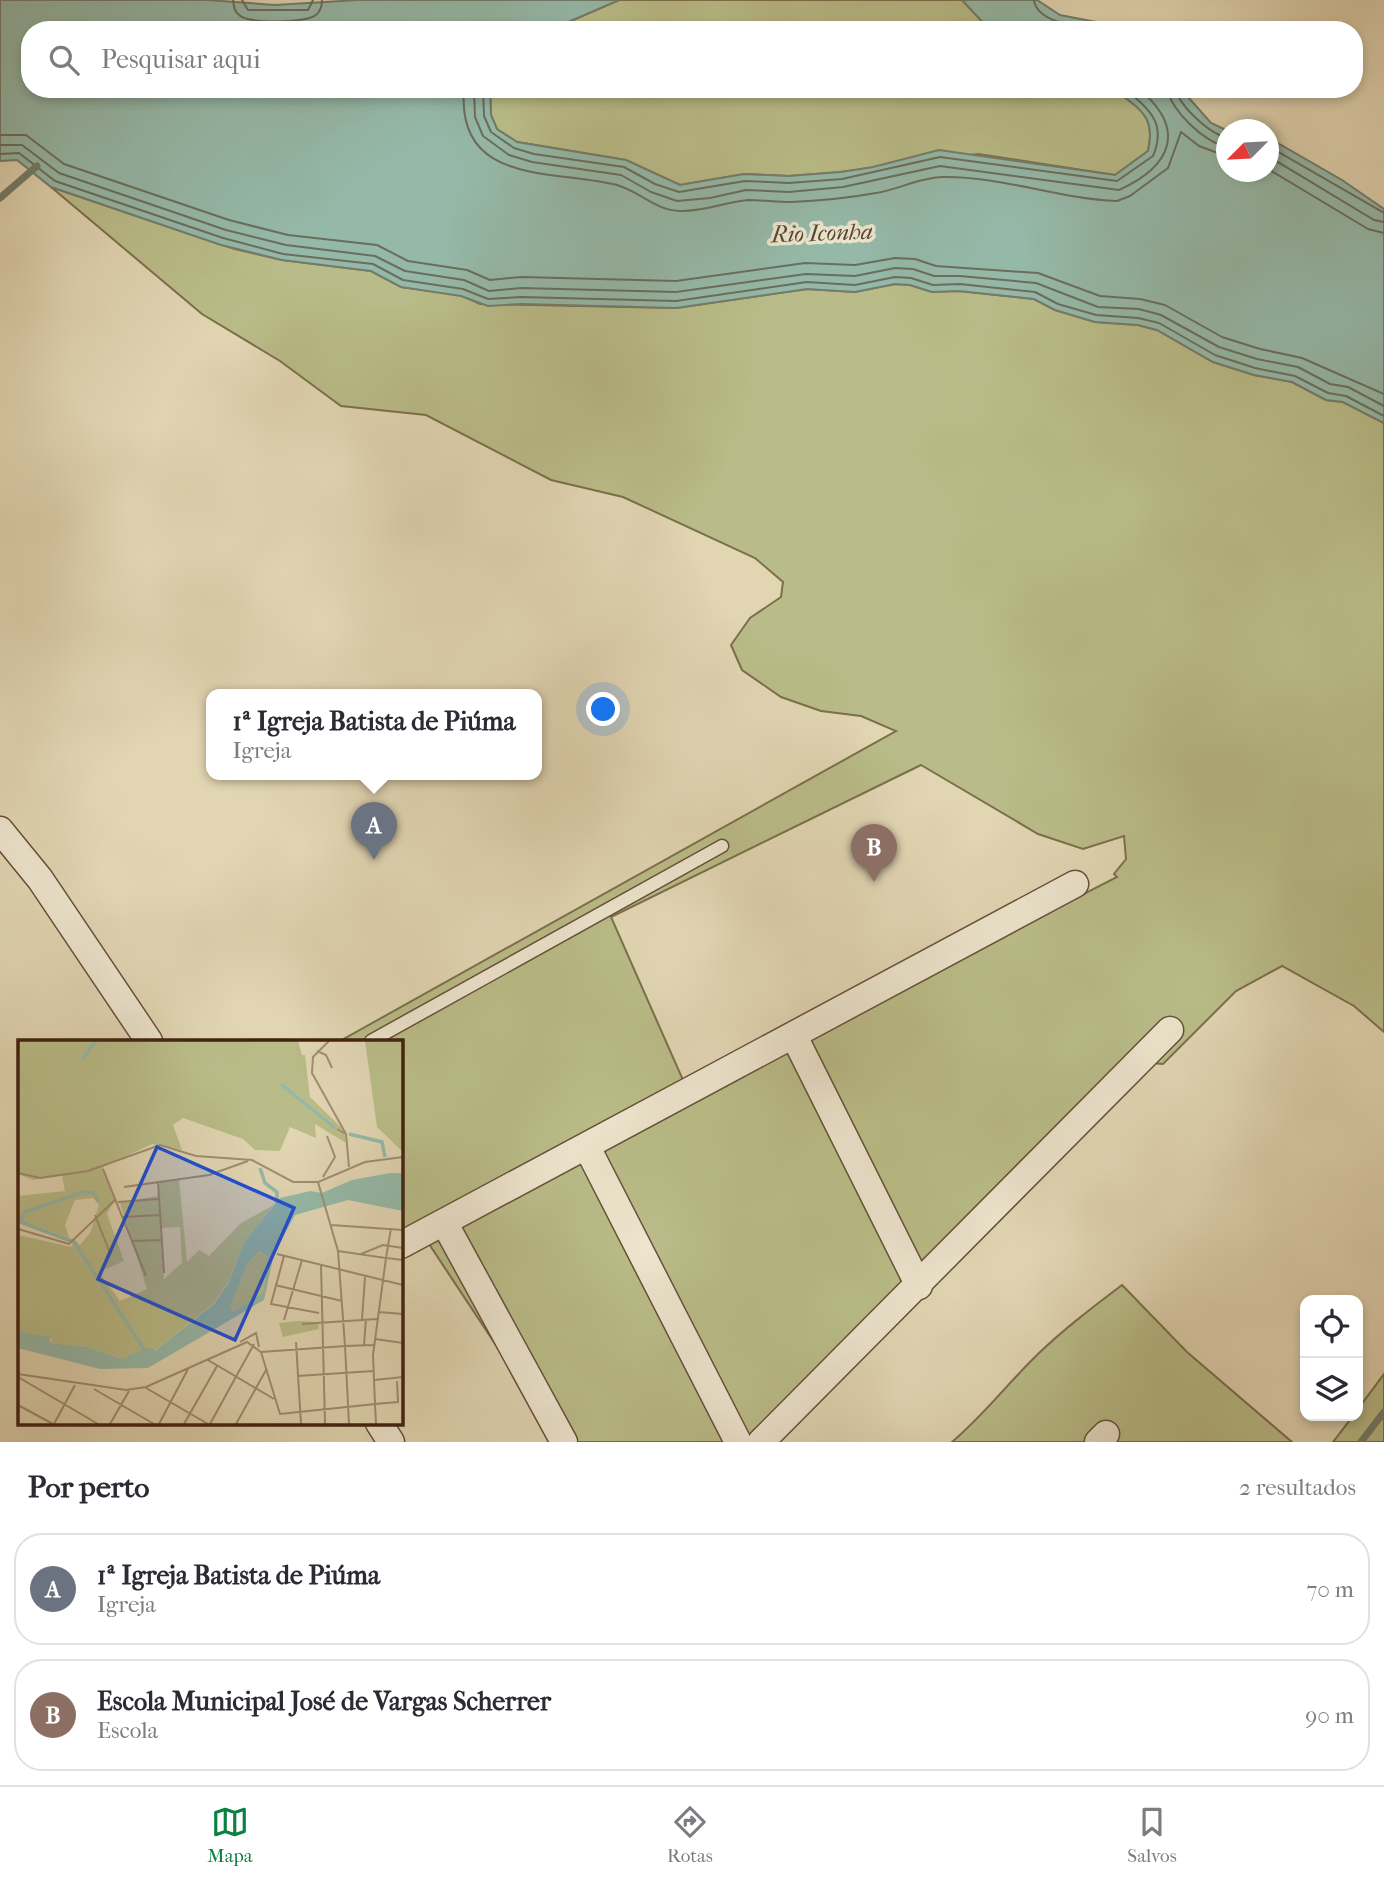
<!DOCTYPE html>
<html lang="pt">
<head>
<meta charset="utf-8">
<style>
  body { margin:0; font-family:"IM FELL French Canon",serif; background:#f2f2f3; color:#2b2b33 }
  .controls { position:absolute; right:21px; bottom:21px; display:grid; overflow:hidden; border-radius:14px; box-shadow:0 4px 10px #0003 }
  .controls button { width:63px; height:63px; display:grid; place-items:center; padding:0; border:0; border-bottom:2px solid #e1e1e2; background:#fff; color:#2b2b33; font:35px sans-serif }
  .compass { position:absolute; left:1216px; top:119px; width:63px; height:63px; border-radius:50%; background:#fff; box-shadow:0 4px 10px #0003; rotate:246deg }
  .you { position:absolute; left:604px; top:710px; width:24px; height:24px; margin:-18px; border:5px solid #fff; border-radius:50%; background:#1a73e8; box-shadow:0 0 0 10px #1a73e833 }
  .badge { display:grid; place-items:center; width:46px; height:46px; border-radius:50%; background:#0b8043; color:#fff; font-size:23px; font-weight:700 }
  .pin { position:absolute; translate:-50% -58px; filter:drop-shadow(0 2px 4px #0008) }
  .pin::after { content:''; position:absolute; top:37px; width:24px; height:21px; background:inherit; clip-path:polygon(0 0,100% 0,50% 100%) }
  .popup { position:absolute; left:206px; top:689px; width:336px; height:91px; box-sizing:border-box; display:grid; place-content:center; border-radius:14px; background:#fff; filter:drop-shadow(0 2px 5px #0005); font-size:23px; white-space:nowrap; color:#7c7c81 }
  .popup b { font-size:26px; color:#2b2b33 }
  .popup::after { content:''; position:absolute; left:50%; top:100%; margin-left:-14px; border:14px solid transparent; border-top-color:#fff }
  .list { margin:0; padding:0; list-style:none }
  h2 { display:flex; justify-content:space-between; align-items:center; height:91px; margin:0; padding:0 28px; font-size:30px }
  h2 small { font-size:23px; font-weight:400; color:#7c7c81 }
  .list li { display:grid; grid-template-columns:46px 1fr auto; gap:21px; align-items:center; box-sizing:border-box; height:112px; margin:0 14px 14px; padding:0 14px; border:2px solid #e1e1e2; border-radius:28px }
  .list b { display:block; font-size:26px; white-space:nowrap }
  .list p { margin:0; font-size:23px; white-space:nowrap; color:#7c7c81 }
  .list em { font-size:23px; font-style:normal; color:#7c7c81 }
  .icon { flex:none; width:38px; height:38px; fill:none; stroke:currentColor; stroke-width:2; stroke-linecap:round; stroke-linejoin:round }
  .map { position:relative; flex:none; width:1384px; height:1442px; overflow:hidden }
  .search { position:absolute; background:#fff; box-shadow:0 4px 10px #0003; left:21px; right:21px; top:21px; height:77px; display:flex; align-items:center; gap:18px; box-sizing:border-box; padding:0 24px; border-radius:28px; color:#7c7c81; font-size:26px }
  .sheet { height:343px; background:#fff }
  nav { display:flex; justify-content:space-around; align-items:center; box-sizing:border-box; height:98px; border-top:2px solid #e1e1e2; background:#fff; font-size:19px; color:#7c7c81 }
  nav a { display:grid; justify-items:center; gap:4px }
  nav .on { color:#0b8043 }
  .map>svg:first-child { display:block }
  .green { fill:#b9bc88; stroke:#7c6f4c; stroke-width:2; fill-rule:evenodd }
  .water { fill:#95b9a9; stroke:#737d6c; stroke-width:2 }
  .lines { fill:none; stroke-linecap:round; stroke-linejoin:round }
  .shore { stroke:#6a6e5c; stroke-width:2 }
  .stream { stroke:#737d6c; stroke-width:7 }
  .lane-casing { stroke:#684f38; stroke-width:15 }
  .street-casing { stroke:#684f38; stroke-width:29 }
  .lane { stroke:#ece4cd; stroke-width:12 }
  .street { stroke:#ece4cd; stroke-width:26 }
  .labels { text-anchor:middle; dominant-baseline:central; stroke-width:7; stroke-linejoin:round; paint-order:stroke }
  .water-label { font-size:23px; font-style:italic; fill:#554836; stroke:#ece4cd }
  .inset-river { fill:none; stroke:#95b9a9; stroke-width:3.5 }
  .inset-road { fill:none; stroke:#a18d71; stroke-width:2 }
  .view { fill:#1d4ed8; fill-opacity:0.15; stroke:#1d4ed8; stroke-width:3.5 }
  .inset-edge { fill:none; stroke:#402210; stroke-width:3.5 }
</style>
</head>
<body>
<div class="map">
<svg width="1384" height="1442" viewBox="0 0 1384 1442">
  <rect width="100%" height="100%" fill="#e1d5b2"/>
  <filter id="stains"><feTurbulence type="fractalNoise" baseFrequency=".00286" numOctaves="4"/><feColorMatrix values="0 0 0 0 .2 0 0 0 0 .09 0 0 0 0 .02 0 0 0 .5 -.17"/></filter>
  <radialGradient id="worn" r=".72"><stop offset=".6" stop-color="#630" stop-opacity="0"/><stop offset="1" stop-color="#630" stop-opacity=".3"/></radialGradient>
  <g class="green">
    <polygon points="619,0 962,0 990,30 550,30"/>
    <path d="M490,89H1114C1140,110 1156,115 1148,151L1115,175L978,154L841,172L789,176L745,174L680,185L626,160L517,142L497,129L491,115Z"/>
    <path d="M51,187L235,249L282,260L371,271L401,287L461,295L480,304L676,308L807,289L855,292L895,284L910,285L932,292L959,291L1034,299L1055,310L1095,322L1138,325L1157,330L1213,362L1254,375L1292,382L1326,400L1343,402L1384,423V1032L1354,1006L1282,966L1236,991L1163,1064L1137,1062L742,1442H560L429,1244L401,1251V1041H340L896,731L861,716L821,711L781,697L742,670L731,645L750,618L781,597L783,582L755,558L623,497L551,480L426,415L341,406L280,361L202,314ZM921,765L1038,834L1083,849L1124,836L1126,859L1114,874L1117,877L690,1096L611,917Z"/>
    <path d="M1122,1285L1187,1352L1292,1442H952C984,1415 1008,1383 1038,1354C1064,1329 1093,1307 1122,1285Z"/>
    <polygon points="1384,1374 1384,1442 1333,1442 1353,1416 1358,1416 1358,1409"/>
  </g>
  <g class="water">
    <path d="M0,0H208L275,5L358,0H619L550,30H30V89H490L491,115L497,129L517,142L626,160L680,185L744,174L789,176L841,172L873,167L939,150L1115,175L1148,151C1156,115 1140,110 1114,89H1181L1211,123L1226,130V172H1268L1269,138L1342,180L1384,209V423L1343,402L1326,400L1292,382L1254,375L1213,362L1157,330L1138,325L1095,322L1055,310L1034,299L959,291L932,292L910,285L895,284L855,292L807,289L676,308L521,304L488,306L461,296L401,287L371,271L282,260L221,245L51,187L17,160L0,161Z"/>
    <polygon points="962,0 1037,0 1060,15 1101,23 1109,30 990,30"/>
  </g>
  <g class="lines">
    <g class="shore">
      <path d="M233,0C234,6 234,11 239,15C249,24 306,23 316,15C321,11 322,6 322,0"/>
      <polyline points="242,0 248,10 308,10 313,0"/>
      <path d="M1034,0C1037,24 1080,26 1098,30"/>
      <path d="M464,89C456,186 554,169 617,185C639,191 656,211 680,211C704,212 725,202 748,200C762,200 777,202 791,202C819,201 848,198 876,193C897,190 921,177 943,177C1001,176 1059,199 1117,201L1130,196L1168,168L1181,132L1199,146L1226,156"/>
      <path d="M474,89L475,117L483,136L509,155L532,162L621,175L651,192L677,201L710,198L746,190L789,192L843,187L940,166L1119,190C1172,166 1187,129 1139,89"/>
      <path d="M483,89L484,116L491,132L514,148L534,154L624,167L655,184L679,192L745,181L789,183L842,179L940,157L1117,181L1153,156C1167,123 1149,109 1125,89"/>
      <path d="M1168,89C1169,109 1206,144 1226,146"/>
      <path d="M1176,89C1179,106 1210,134 1226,137"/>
      <polyline points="0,135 26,135 64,164 229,220 288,235 377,245 408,261 467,270 490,280 521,277 676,281 805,263 855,265 895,258 915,259 936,266 1038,273 1100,296 1140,299 1165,305 1222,337 1260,349 1302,358 1384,394"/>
      <polyline points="0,145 22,145 59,173 226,230 286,245 375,256 405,271 464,280 489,291 521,288 676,292 806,274 855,276 895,268 913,269 934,276 960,276 1036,283 1098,307 1139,309 1161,315 1219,347 1257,359 1298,367 1330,384 1348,387 1384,406"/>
      <polyline points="1268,146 1384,213"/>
      <polyline points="0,154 19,153 55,181 223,238 283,254 373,264 403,280 463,289 488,299 521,297 676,301 807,282 855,285 895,277 911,278 933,285 960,284 1035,292 1058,304 1096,315 1138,318 1159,323 1215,355 1255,368 1295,376 1328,393 1346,396 1384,416"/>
      <polyline points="1268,156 1374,220 1384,222"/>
      <polyline points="1268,169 1368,229 1384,233"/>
    </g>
    <g class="stream">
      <polyline points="0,198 37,166"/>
      <polyline points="1361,1442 1384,1412"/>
    </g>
    <g class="lane-casing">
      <polyline id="lane" points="371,1041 722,846"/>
    </g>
    <g class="street-casing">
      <g id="street">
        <polyline points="0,830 40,879 149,1041"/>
        <polyline points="794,1036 919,1286"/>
        <polyline points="587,1147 738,1442"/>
        <polyline points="445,1224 564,1442"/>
        <polyline points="401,1245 1075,884"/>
        <polyline points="379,1423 391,1442"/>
        <polyline points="761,1442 1170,1030"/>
        <polyline points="1098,1442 1106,1434"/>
      </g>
    </g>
    <use href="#lane" class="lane"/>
    <use href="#street" class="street"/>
  </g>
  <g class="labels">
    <g class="water-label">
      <text transform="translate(822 233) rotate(-2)">Rio Iconha</text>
    </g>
  </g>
  <g transform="translate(18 1040)">
    <rect width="385" height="385" fill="#e1d5b2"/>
    <path d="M0,1H280L284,15H287L292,57L326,90L328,103L297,84L298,98L272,87L262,111L237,110L225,99L165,78L155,85L164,110L134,104L85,127L97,159L89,174L106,221L81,232L102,261L129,249L102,163L139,156L142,141L161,139L169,222L181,210L191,216L223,183L256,165L226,202L211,241L195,264L139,309L105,319L69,307L31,303L34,300L26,296L0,291V195L53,207L57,200L62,205L72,193L81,165L75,158L57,160L47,185L51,198L0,179V156L47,151L44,135L15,140L0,134ZM162,187L164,223L146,239L142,188ZM347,1H385V112L359,87ZM241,211L250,216L245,252L215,272L212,267L229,225ZM281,281L300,282L301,289L265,297L261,283Z" fill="#b9bc88" fill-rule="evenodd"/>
    <path d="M372,133H385V171L330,160L277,175L256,214L246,260L130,328L82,329L0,308V291L32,297V303L69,307L105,319L128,308L138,310L196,264L211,242L226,202L262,158L292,151L304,153L334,140ZM241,211L250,216L245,252L215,272L212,267L229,225Z" fill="#95b9a9" fill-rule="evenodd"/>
    <path class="inset-river" d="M65,19L77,1M263,44L317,88M331,94L364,102L367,117M242,128L247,143L259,152V165M3,180L7,172L65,152L76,153L81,162M0,181L56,202L127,311"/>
    <path class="inset-road" d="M311,1L295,17L294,33L328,94M299,11L308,15L314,28M319,89L328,94L331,127M85,129L128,236M0,133L22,138L70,131L142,105L178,116L234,120L275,142H300M305,137L317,117L309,96M140,142L146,233M106,147L191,135L230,121M100,162L140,159M77,175L92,213M105,177L142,175M313,185L385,190M373,188L368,218L385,220M0,189L51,204L98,159M114,201L144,200M259,214L385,245M343,214L365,205L385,208M266,216L253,264L301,273M303,225L307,384M257,245L324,261M361,272L385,274M266,280L284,220M344,280L347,237M284,284L359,279M357,299L385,303M222,302L238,293L241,307M278,302L283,384M346,305L348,279M243,312L327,306L320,211L300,142L347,122L385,117M190,320L256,359M0,334L108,350L128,347L229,302L243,312L262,374L357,364L355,315L368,218L320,211M280,336L355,331M0,337L80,384M356,340L385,337M128,348L190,384M76,349L136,384M0,365L35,384M36,384L57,345M92,384L111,351M141,384L170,329M166,384L199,326M192,384L236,304M218,384L248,330M331,384L327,306L356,305M358,384L357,364L380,362L379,341"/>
    <path class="view" d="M139,107L276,168L217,300L80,239Z"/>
    <rect width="385" height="385" class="inset-edge"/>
  </g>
  <rect width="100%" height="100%" filter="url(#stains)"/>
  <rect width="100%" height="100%" fill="url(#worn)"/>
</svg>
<div class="controls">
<button><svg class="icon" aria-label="locate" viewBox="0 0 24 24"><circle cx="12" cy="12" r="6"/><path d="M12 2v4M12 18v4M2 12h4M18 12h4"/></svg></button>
<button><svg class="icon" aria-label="layers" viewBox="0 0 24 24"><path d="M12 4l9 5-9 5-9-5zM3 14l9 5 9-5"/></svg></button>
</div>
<svg class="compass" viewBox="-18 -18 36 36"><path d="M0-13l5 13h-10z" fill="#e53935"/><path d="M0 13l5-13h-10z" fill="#7c7c81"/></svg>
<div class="you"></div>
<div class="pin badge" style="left:374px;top:860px;background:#6b7280">A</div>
<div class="popup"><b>1ª Igreja Batista de Piúma</b>Igreja</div>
<div class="pin badge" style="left:874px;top:882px;background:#8d6e63">B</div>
<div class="search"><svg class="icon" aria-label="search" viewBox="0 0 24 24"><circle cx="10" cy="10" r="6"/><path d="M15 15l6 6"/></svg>Pesquisar aqui</div>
</div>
<section class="sheet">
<h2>Por perto<small>2 resultados</small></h2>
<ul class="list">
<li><span class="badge" style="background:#6b7280">A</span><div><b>1ª Igreja Batista de Piúma</b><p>Igreja</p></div><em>70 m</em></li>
<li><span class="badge" style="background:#8d6e63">B</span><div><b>Escola Municipal José de Vargas Scherrer</b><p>Escola</p></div><em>90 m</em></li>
</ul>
</section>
<nav>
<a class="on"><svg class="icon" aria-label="map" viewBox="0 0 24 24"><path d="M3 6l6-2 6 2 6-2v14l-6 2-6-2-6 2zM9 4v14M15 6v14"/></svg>Mapa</a>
<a><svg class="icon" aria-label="directions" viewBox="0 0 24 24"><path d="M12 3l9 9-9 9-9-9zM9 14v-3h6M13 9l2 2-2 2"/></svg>Rotas</a>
<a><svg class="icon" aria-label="saved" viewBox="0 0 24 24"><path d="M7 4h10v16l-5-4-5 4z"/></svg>Salvos</a>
</nav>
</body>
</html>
